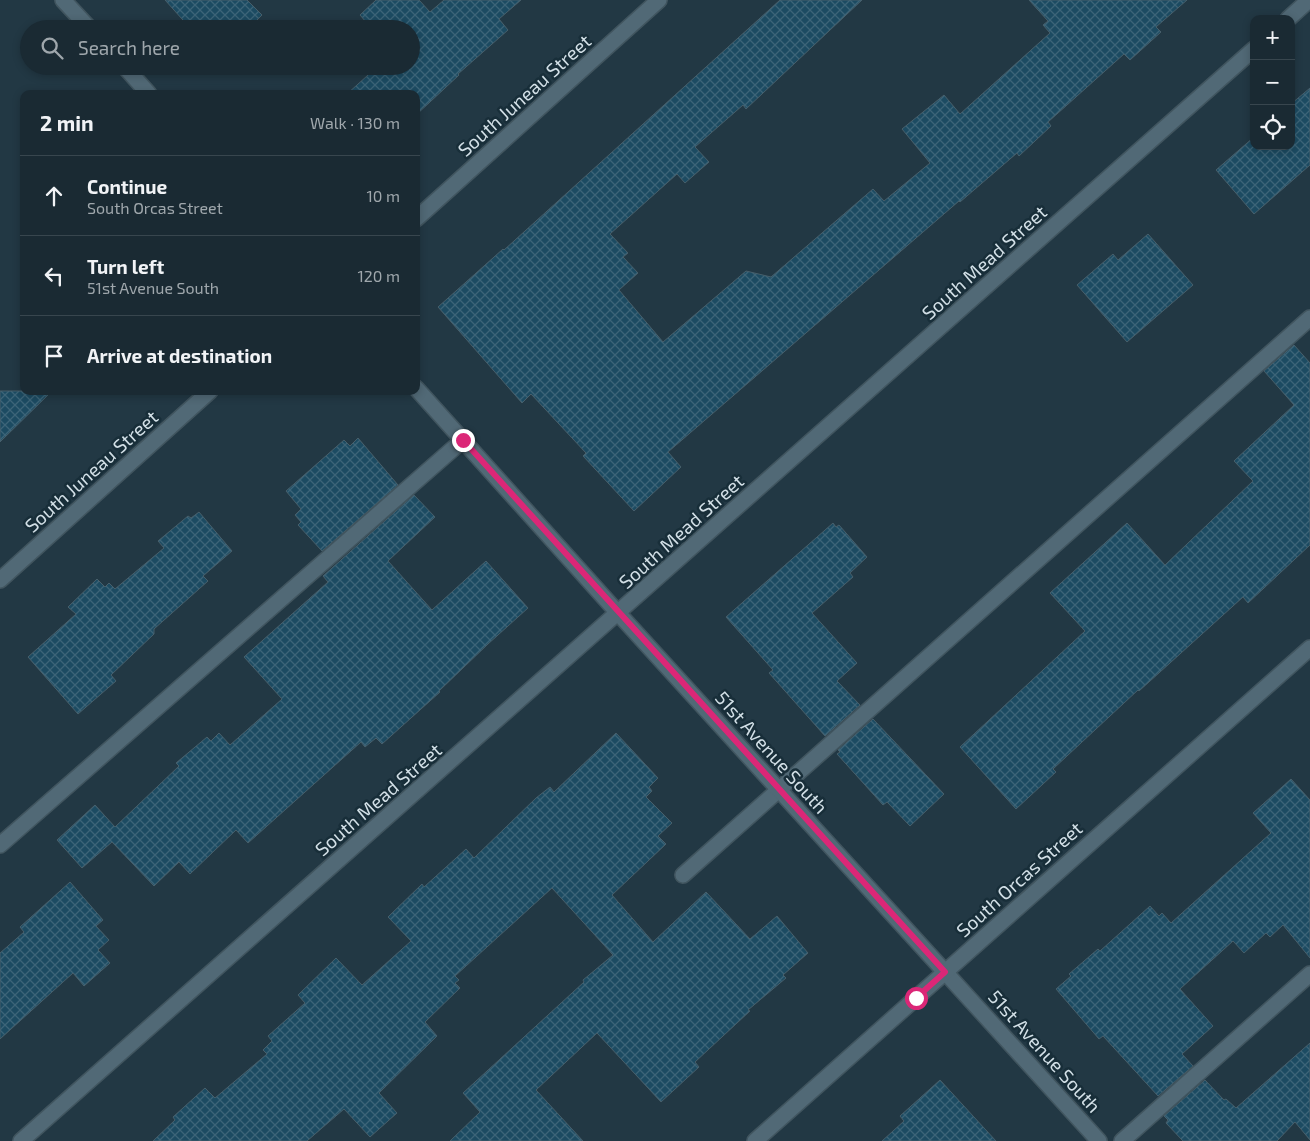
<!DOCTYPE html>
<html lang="en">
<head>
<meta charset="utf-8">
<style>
  body { margin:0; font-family:"Exo 2",sans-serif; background:#27363f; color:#f1f3f6 }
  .controls { position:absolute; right:15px; top:15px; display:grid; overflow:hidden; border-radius:10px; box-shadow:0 2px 8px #0003 }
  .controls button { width:45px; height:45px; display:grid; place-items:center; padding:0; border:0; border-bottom:1px solid #38464e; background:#1a2a33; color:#f1f3f6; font:25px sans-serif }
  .stop { position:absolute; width:15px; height:15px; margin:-11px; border:4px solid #db2777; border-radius:50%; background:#fff }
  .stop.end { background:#db2777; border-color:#fff; box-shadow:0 1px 5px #0008 }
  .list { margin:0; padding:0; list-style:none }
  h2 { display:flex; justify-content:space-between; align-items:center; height:65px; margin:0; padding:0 20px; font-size:21px }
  h2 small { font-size:16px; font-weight:400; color:#9fa7ac }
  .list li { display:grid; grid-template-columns:32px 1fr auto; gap:15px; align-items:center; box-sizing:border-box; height:80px; padding:0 20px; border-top:1px solid #38464e }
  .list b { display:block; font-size:19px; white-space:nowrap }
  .list p { margin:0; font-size:16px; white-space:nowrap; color:#9fa7ac }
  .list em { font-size:16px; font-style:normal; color:#9fa7ac }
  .icon { flex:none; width:28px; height:28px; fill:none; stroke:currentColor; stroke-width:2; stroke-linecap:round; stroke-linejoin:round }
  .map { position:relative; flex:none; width:1310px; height:1141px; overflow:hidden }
  .search { position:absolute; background:#1a2a33; box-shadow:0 2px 8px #0003; left:20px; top:20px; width:400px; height:55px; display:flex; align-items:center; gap:12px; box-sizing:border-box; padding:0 18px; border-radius:28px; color:#9fa7ac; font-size:19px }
  .panel { position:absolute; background:#1a2a33; box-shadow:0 2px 8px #0003; left:20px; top:90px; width:400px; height:305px; border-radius:10px }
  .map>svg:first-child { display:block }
  .building { fill:url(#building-cross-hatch); stroke:#475f6b }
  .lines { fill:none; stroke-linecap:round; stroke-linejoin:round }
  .service-casing { stroke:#41555f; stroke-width:18 }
  .minor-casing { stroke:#41555f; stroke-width:18 }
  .tertiary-casing { stroke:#41555f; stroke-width:18 }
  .service { stroke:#516976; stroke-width:15 }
  .minor { stroke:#516976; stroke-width:15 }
  .tertiary { stroke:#516976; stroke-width:15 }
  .route { stroke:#db2777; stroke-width:6 }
  .labels { text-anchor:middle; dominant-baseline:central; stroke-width:5; stroke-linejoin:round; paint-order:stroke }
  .street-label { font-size:19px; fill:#d2dfe6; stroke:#182e39 }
</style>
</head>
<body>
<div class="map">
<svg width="1310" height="1141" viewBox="0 0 1310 1141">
  <defs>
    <pattern id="building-cross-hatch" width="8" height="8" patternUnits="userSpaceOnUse" patternTransform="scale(1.25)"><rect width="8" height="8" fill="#1c4b62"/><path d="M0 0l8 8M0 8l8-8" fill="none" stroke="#3c6478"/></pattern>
  </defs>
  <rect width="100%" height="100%" fill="#223844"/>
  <g class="building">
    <polygon points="165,0 247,0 262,15 248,29 191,29"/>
    <polygon points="376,0 419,0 430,12 444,0 521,0 499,19 508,30 458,74 459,75 416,115 416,94 347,94 378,66 411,66 411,29 372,29 360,15"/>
    <polygon points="780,0 862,0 746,109 743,105 695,147 709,162 685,183 677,174 610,234 628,253 623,257 638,273 619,290 663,342 746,271 771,277 873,189 884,201 930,163 902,129 944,95 960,114 1050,33 1043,25 1048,21 1029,0 1187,0 1156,27 1161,32 1130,60 1124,54 1048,122 1051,126 1019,156 1017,153 960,202 959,201 668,452 681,467 634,511 583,456 586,453 531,394 522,403 438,307 503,249 504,250"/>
    <polygon points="1310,88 1310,165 1254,214 1216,170 1254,137 1254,146 1291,146 1291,104"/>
    <polygon points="1148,234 1193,285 1127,342 1077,285 1113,254 1118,260"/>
    <polygon points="1294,345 1310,363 1310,545 1248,603 1243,597 1139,691 1138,690 1053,769 1056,772 1016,809 960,747 1085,631 1050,593 1127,523 1165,565 1253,481 1234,461 1294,405 1264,371"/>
    <polygon points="0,391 52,391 0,442"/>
    <polygon points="358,438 398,485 322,551 298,525 301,522 295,515 301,509 286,491 344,440 350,446"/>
    <polygon points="414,495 435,517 388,561 432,610 486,561 528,608 488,644 439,691 440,692 382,744 376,738 365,747 361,742 248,843 236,830 190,874 179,862 154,886 112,842 82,868 57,840 95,805 115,827 179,766 176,763 207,737 211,741 219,733 230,745 282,699 244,657 328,582 323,576"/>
    <polygon points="199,512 232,551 203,576 208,581 154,629 154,634 111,675 116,681 78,714 28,657 76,614 68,607 97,579 105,587 109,583 115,589 164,548 158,541 188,516 191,518"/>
    <polygon points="833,523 836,527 839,525 867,557 850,573 853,577 812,613 857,663 837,681 860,705 825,736 769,673 773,670 726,617"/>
    <polygon points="873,719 944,794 910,826 887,802 883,805 837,754 840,752 838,750"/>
    <polygon points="616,733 658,778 649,787 652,791 646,797 672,823 658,836 666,844 612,895 653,942 706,892 750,939 777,916 808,953 783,975 786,978 748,1010 750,1011 695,1062 699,1067 661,1102 597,1033 536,1090 583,1141 450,1141 480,1112 463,1093 584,982 583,980 613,955 552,888 455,976 459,980 455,983 460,988 425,1022 437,1036 379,1093 397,1113 370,1137 344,1109 307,1141 153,1141 175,1120 173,1117 205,1088 215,1098 267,1054 263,1050 272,1041 268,1036 305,1003 298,995 336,958 362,985 411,941 388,917 422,884 424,887 466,849 474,858 536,798 550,787 554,792"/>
    <polygon points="1291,779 1310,800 1310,958 1283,925 1270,937 1266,933 1244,953 1233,941 1180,989 1213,1026 1182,1054 1193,1066 1158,1096 1103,1036 1099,1039 1056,989 1071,976 1069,974 1098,949 1100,951 1150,906 1159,916 1162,913 1171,923 1271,833 1253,813"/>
    <polygon points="70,882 103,920 96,926 109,940 98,950 110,963 84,986 73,973 0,1039 0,953 24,932 20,927"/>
    <polygon points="1310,1043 1310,1140 1295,1122 1277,1141 1183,1141 1166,1123 1168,1120 1164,1116 1205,1080 1224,1100 1226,1099 1236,1108"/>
    <polygon points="940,1080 996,1141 882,1141 904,1121 900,1116"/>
  </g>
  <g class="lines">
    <g class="service-casing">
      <g id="service">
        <polyline points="0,845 463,440"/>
        <polyline points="683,875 1310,318"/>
        <polyline points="1122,1141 1310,974"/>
      </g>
    </g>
    <g class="minor-casing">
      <g id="minor">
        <polyline points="63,0 90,29"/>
        <polyline points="1288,19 1309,0"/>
        <polyline points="124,66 149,94"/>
        <polyline points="416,219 659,0"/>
        <polyline points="416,388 618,613 1099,1141"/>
        <polyline points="0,580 210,391"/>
        <polyline points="21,1141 1254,49"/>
      </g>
    </g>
    <g class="tertiary-casing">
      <polyline id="tertiary" points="755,1141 1310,648"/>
    </g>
    <use href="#service" class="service"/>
    <use href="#minor" class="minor"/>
    <use href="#tertiary" class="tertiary"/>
  </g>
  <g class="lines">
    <polyline class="route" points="463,440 945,972 916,998"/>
  </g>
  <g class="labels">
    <g class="street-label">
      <text transform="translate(524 95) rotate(-42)">South Juneau Street</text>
      <text transform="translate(984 262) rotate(-42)">South Mead Street</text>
      <text transform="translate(91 471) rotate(-42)">South Juneau Street</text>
      <text transform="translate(681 531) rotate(-42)">South Mead Street</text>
      <text transform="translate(772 752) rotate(48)">51st Avenue South</text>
      <text transform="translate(378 799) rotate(-41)">South Mead Street</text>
      <text transform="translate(1019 879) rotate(-42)">South Orcas Street</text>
      <text transform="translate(1045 1051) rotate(48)">51st Avenue South</text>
    </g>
  </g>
</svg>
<div class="controls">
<button>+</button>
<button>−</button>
<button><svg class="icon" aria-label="locate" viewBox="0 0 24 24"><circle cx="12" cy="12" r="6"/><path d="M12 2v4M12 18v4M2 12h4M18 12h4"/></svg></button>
</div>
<div class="stop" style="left:916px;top:998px"></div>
<div class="stop end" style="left:463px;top:440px"></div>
<div class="search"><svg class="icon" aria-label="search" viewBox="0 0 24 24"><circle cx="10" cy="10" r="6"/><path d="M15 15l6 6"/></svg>Search here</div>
<section class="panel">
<h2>2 min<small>Walk · 130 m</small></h2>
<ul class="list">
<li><svg class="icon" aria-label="ahead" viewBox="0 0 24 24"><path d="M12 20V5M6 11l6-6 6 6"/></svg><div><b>Continue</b><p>South Orcas Street</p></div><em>10 m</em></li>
<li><svg class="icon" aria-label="left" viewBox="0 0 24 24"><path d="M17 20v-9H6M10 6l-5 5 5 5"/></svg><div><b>Turn left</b><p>51st Avenue South</p></div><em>120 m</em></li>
<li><svg class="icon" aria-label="arrive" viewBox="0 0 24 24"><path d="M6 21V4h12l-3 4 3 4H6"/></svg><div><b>Arrive at destination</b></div></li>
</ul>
</section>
</div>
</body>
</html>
